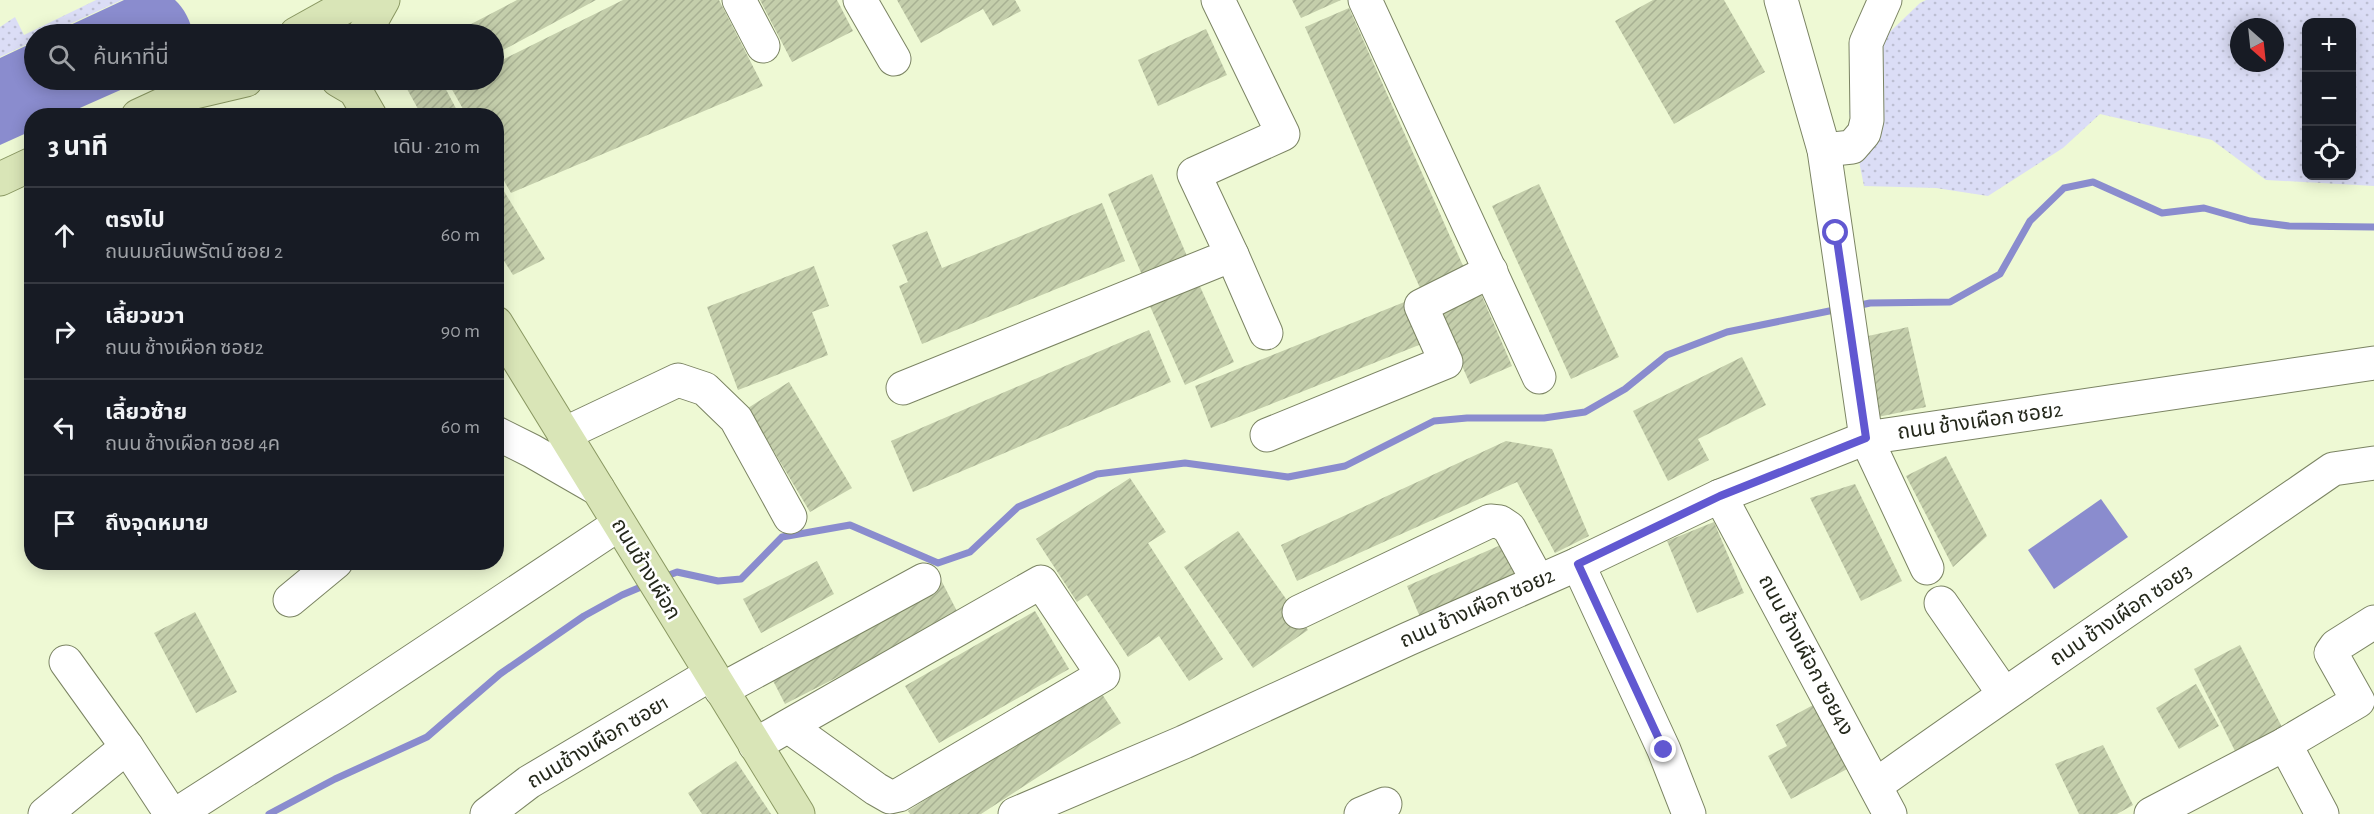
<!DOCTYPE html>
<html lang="th">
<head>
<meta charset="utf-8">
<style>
  body { margin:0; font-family:"Alegreya Sans","Noto Sans Thai",sans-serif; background:#20242c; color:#f1f3f6 }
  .controls { position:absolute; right:18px; top:18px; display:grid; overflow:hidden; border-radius:12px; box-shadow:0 3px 15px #0003 }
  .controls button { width:54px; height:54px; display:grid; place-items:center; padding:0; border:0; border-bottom:2px solid #363941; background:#171b24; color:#f1f3f6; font:30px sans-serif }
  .compass { position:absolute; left:2230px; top:18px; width:54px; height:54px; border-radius:50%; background:#171b24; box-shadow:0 3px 15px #0003; rotate:153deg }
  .stop { position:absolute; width:18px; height:18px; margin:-14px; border:4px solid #6158d1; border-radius:50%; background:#fff }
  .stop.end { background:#6158d1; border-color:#fff; box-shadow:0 2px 6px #0008 }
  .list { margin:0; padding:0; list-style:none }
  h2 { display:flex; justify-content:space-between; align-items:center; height:78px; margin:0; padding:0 24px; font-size:26px }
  h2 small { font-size:20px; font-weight:400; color:#9ea1a6 }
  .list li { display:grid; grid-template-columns:39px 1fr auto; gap:18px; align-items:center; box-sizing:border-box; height:96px; padding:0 24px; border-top:2px solid #363941 }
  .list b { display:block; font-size:22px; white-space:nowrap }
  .list p { margin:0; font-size:20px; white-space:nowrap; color:#9ea1a6 }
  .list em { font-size:20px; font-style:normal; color:#9ea1a6 }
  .icon { flex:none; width:33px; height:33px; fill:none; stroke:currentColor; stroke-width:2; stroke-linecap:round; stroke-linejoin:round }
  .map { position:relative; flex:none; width:2374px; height:814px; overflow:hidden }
  .search { position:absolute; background:#171b24; box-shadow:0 3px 15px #0003; left:24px; top:24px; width:480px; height:66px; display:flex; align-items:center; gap:15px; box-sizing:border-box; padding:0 21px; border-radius:33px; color:#9ea1a6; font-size:22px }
  .panel { position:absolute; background:#171b24; box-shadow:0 3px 15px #0003; left:24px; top:108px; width:480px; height:462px; border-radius:24px }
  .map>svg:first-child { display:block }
  .grass { fill:url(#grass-dots); fill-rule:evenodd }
  .water { fill:#8a8cce }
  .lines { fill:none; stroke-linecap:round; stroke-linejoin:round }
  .stream { stroke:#8a8cce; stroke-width:7 }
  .building { fill:url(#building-hatch) }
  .minor-casing { stroke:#7b8463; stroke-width:35 }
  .major-casing { stroke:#8a9862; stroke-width:35 }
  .minor { stroke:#fff; stroke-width:33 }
  .major { stroke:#d9e5b7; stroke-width:33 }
  .route { stroke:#6158d1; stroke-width:8 }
  .labels { text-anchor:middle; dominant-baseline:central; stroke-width:5; stroke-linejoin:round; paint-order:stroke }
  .street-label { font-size:21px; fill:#25291c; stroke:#fff }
</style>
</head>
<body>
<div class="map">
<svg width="2374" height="814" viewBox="0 0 2374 814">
  <defs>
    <pattern id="grass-dots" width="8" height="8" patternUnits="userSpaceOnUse" patternTransform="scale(1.5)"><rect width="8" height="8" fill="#dbddf6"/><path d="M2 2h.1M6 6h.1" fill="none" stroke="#bcbed2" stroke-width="1.8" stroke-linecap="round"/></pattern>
    <pattern id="building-hatch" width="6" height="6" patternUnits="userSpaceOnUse" patternTransform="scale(1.5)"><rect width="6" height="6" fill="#c4ceab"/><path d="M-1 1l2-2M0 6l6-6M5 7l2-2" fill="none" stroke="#a8b193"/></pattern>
  </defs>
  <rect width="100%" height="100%" fill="#eef9d4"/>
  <g class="grass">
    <polygon points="96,0 122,0 48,34 34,34 34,41 0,57 0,27 15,17 24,35"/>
    <path d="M1926,0H2374V186L2266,180L2212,140L2100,114L2063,148L1988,196L1936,188L1864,186L1849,112L1871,50L1920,3ZM2306,22H2352V176H2306ZM2239,27H2275V63H2239Z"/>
  </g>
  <g class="water">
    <path d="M124,0H175C184,8 191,22 193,34H51Z"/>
    <polygon points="34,42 34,80 143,80 64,115 32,116 31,131 0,145 0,58"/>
    <polygon points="2101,499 2128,537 2054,589 2028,550"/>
  </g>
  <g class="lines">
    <g class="stream">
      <polyline points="1856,306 1870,303 1950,302 2000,274 2030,221 2064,188 2093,182 2162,213 2204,208 2250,221 2289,226 2374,227"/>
      <polyline points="664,577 677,572 718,581 741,579 782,537 850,525 938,563 970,552 1018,507 1097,474 1185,463 1288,477 1345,466 1434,421 1467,418 1544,418 1585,412 1625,389 1667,355 1727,332 1839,309"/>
      <polyline points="269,814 335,779 427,737 500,674 584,616 622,595 648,584"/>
    </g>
  </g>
  <g class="building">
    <polygon points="517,0 596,0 494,55 494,34 452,34"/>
    <polygon points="623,0 719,0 763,86 511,193 496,167 496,116 467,116 450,86 463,80 494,80 494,64"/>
    <polygon points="760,0 837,0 853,31 792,62"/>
    <polygon points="897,0 1015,0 1021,11 993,26 983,9 921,43"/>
    <polygon points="1292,0 1341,0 1301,18"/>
    <polygon points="1653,0 1724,0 1765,72 1674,124 1615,21"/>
    <polygon points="1349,8 1464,268 1420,288 1305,27"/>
    <polygon points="1206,29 1227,75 1158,106 1138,60"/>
    <polygon points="402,80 447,80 442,82 460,116 422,116"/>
    <polygon points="1152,174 1187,256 1142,275 1108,194"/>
    <polygon points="496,178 545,259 513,275 496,248"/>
    <polygon points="1539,184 1619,357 1571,379 1492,206"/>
    <polygon points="1102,203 1125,261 922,344 899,286 908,282 892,245 927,231 942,268"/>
    <polygon points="814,266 829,306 812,312 828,355 738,390 707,307"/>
    <polygon points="1198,282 1234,362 1185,385 1149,304"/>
    <polygon points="1481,294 1512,366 1470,384 1439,313"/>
    <polygon points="1407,301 1424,343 1211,428 1195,386"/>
    <polygon points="1908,327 1926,407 1873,418 1855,339"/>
    <polygon points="1149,330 1171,382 913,492 891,441"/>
    <polygon points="1742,357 1766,405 1698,439 1709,460 1668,481 1633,411"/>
    <polygon points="789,382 852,488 810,512 748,408"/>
    <polygon points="1506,441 1552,449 1589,536 1555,553 1517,482 1297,581 1281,545"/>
    <polygon points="1946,456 1987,536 1953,567 1906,476"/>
    <polygon points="1130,478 1166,532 1148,543 1223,659 1189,681 1159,636 1128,657 1087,595 1077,602 1036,539"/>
    <polygon points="1855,484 1902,581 1861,601 1810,498"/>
    <polygon points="1714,522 1744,593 1697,613 1667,541"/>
    <polygon points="1238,531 1308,630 1253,668 1184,567"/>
    <polygon points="1503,544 1517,575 1420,617 1407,586"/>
    <polygon points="817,561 834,594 761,633 743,599"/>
    <polygon points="941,580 959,615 785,704 767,669"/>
    <polygon points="1035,611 1069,669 939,743 905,686"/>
    <polygon points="195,612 237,692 196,713 154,633"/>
    <polygon points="2240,645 2282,727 2235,751 2194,669"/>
    <polygon points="2196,684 2219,726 2179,749 2156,708"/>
    <polygon points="1098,688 1121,723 981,814 910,814 908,811"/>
    <polygon points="1815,704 1849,768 1791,799 1768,756 1787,746 1776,725"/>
    <polygon points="2103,745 2133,805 2117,814 2079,814 2055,764"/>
    <polygon points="736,761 771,814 702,814 688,793"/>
  </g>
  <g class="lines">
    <g class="minor-casing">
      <g id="minor">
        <polyline points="739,0 763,46"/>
        <polyline points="860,0 894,59"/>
        <polyline points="1365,0 1539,377"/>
        <polyline points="1781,0 1824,150 1866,438 1927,568"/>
        <polyline points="1824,150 1852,147 1864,133 1867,120 1866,43 1885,0"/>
        <polyline points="1232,255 1266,333"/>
        <polyline points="903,388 1232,255 1194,174 1283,134 1218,0"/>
        <polyline points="496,433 532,451 598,489"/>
        <polyline points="564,434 678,380 705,389 736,419 790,517"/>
        <polyline points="1267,435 1446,362 1421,306 1491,271"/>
        <polyline points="1720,496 1890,814"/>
        <polyline points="1578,564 1664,750 1689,814"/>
        <polyline points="290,600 336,562"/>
        <polyline points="1941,603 2004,694"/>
        <polyline points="1299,612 1490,521 1500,522 1509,528 1538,581"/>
        <polyline points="66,662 127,747"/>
        <polyline points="721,690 924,580"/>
        <polyline points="2285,744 2322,814"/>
        <polyline points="755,745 788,726 1041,582 1103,675 899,795 890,797 876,789 788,726"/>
        <path d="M1876,785C2027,677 2180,575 2333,469L2374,463"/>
        <polyline points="45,814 127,747 171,814"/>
        <polyline points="177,814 336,712 619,524"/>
        <polyline points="487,814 529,782 711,674"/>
        <polyline points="1015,814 1184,742 1408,639 1578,564 1720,496 1866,438 2374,363"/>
        <polyline points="1361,814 1385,804"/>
        <polyline points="2151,814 2285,744 2358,701 2331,653 2336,646 2374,622"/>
      </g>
    </g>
    <g class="major-casing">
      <g id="major">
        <polyline points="296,34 357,0"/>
        <polyline points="364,34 383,0"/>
        <polyline points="338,80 355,90 370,116"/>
        <polyline points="195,92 246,80"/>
        <polyline points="138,116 216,80"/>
        <polyline points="0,179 32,164"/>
        <polyline points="496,323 798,814"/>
      </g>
    </g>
    <use href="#minor" class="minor"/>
    <use href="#major" class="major"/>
  </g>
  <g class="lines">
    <polyline class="route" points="1664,750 1578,564 1720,496 1866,438 1836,233"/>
  </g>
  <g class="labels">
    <g class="street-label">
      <text transform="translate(1980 421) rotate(-8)">ถนน ช้างเผือก ซอย2</text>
      <text transform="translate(646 569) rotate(59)">ถนนช้างเผือก</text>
      <text transform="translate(1477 608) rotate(-24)">ถนน ช้างเผือก ซอย2</text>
      <text transform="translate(2121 615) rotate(-34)">ถนน ช้างเผือก ซอย3</text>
      <text transform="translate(1806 655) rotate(62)">ถนน ช้างเผือก ซอย4ง</text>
      <text transform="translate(598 742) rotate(-31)">ถนนช้างเผือก ซอย1</text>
    </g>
  </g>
</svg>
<div class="controls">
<button>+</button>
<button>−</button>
<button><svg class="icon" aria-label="locate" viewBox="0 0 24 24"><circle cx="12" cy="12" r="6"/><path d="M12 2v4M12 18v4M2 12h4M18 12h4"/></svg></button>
</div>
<svg class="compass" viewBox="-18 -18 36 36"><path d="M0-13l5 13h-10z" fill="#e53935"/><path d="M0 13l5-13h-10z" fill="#9ea1a6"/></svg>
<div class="stop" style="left:1836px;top:233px"></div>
<div class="stop end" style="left:1664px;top:750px"></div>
<div class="search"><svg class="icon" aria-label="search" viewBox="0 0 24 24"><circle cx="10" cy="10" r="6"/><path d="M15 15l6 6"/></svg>ค้นหาที่นี่</div>
<section class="panel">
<h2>3 นาที<small>เดิน · 210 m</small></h2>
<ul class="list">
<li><svg class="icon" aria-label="ahead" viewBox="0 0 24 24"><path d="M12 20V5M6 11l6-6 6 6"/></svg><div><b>ตรงไป</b><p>ถนนมณีนพรัตน์ ซอย 2</p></div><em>60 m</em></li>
<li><svg class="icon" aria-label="right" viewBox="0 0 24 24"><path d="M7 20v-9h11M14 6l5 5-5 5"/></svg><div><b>เลี้ยวขวา</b><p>ถนน ช้างเผือก ซอย2</p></div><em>90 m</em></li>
<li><svg class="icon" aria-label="left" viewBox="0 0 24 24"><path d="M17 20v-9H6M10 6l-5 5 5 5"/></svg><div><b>เลี้ยวซ้าย</b><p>ถนน ช้างเผือก ซอย 4ค</p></div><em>60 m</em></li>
<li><svg class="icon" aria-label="arrive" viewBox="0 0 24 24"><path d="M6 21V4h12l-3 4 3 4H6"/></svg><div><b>ถึงจุดหมาย</b></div></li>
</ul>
</section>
</div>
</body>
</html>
